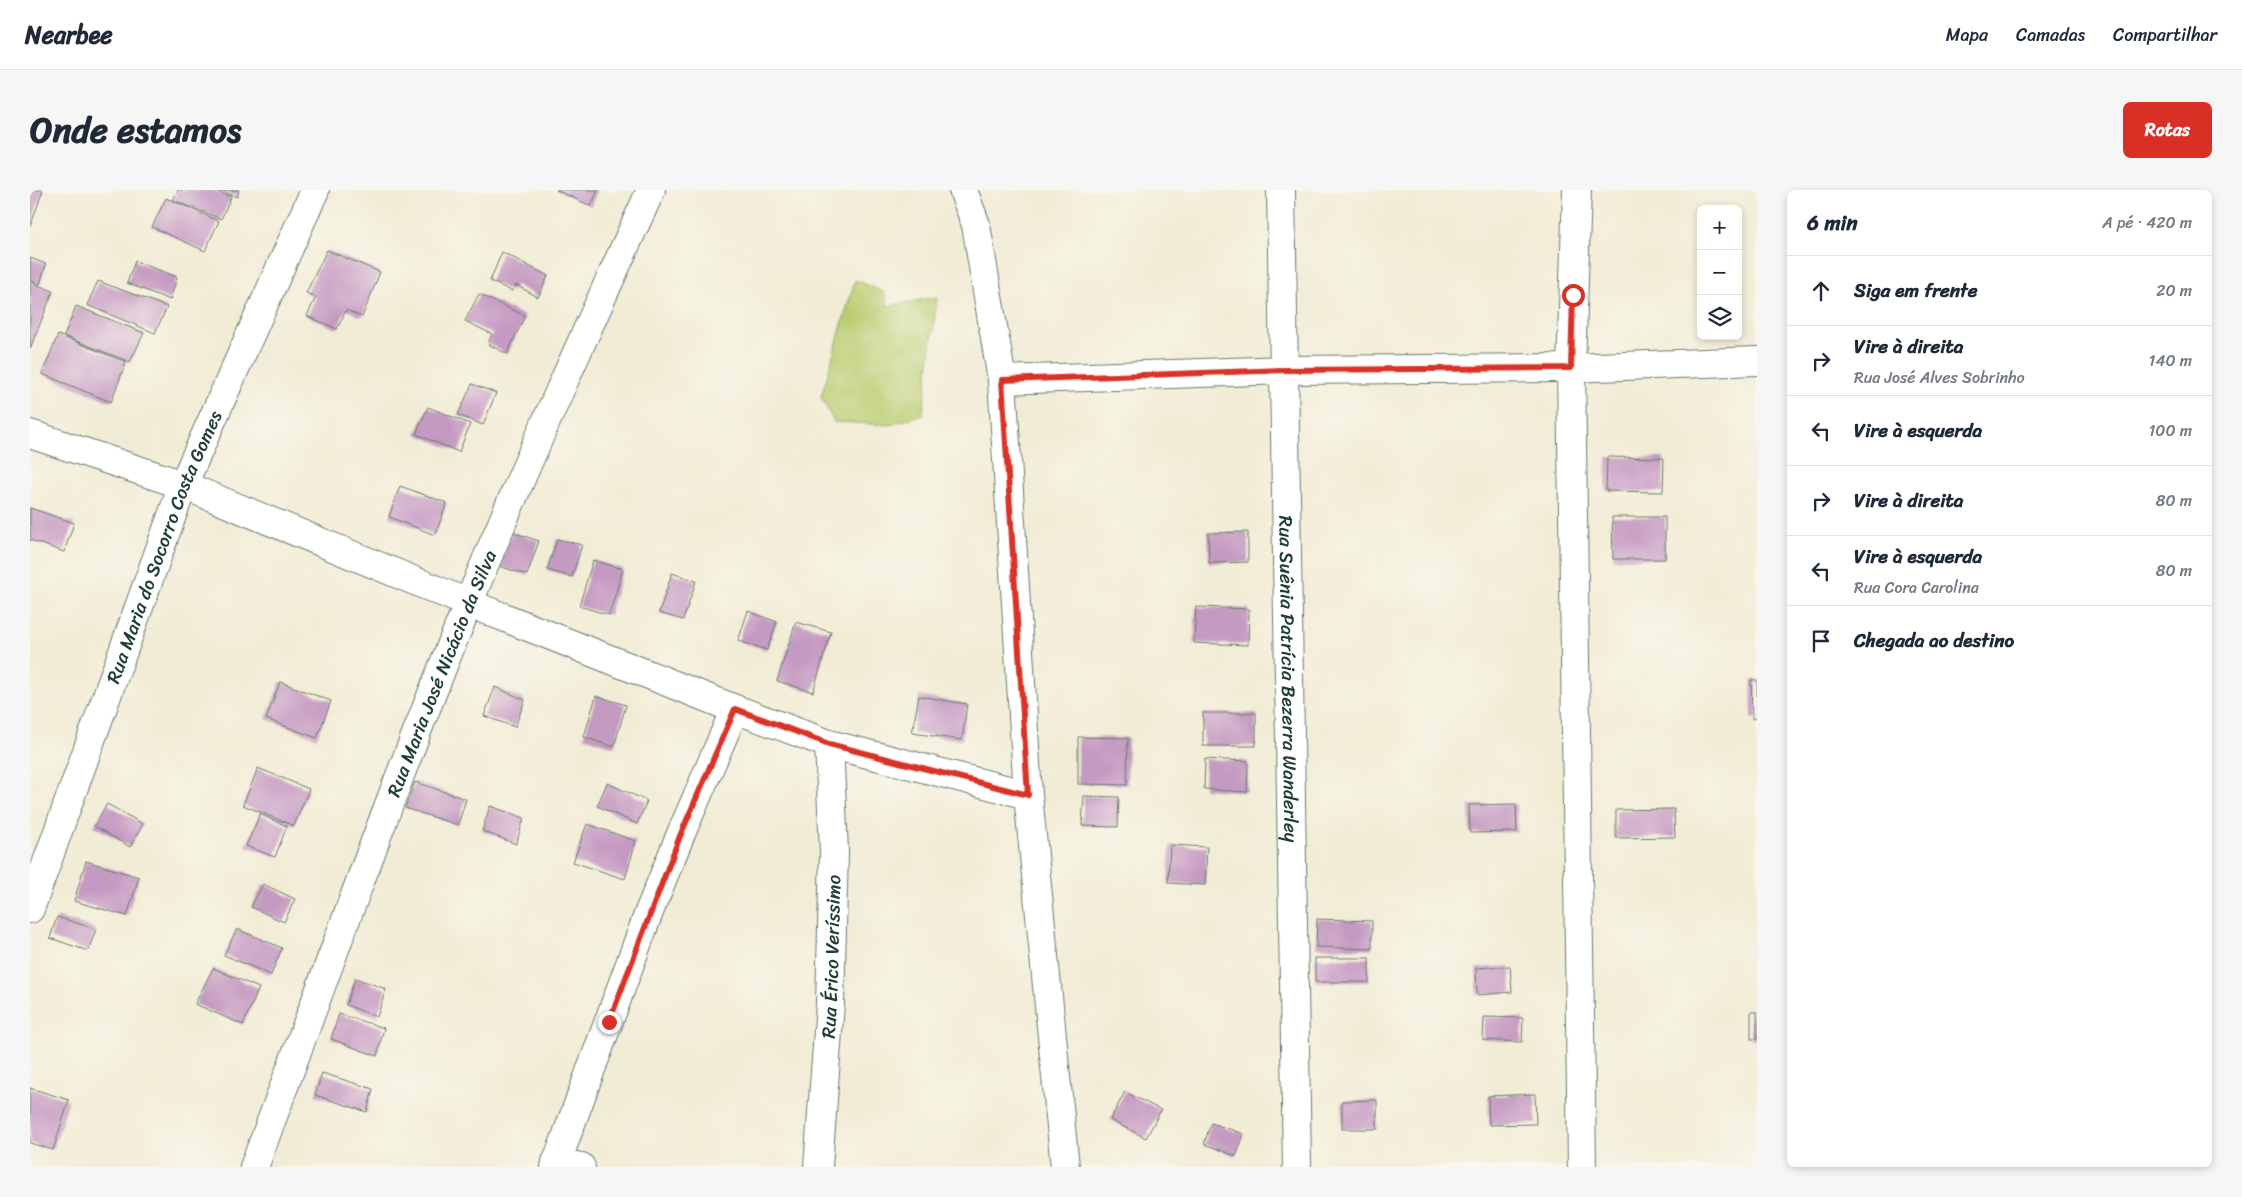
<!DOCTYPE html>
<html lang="pt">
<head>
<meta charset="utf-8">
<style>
  body { margin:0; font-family:Sriracha,sans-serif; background:#f6f6f7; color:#1f2937 }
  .controls { position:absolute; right:15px; top:15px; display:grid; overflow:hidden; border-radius:8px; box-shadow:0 2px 8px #0003 }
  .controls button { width:45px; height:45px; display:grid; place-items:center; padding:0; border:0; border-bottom:1px solid #e0e1e3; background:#fff; color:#1f2937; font:25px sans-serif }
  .stop { position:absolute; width:15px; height:15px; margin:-11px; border:4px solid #d93025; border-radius:50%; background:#fff }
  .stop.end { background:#d93025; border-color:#fff; box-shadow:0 1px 5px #0008 }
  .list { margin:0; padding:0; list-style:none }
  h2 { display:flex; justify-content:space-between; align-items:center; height:65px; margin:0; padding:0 20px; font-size:21px }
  h2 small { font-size:16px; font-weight:400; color:#747a83 }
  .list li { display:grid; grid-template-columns:32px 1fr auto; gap:15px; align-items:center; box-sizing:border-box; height:70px; padding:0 20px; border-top:1px solid #e0e1e3 }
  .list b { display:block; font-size:19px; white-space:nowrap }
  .list p { margin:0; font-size:16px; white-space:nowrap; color:#747a83 }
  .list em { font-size:16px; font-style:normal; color:#747a83 }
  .icon { flex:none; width:28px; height:28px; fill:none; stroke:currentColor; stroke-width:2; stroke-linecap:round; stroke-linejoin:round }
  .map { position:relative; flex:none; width:1727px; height:977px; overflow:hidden; border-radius:8px }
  header { display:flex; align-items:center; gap:30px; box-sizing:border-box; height:70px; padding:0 25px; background:#fff; border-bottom:1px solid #e0e1e3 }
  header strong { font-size:24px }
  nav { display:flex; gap:28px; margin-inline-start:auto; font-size:18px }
  .intro { display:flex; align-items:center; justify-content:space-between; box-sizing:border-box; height:120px; padding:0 30px }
  h1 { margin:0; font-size:35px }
  .button { padding:12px 22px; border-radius:8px; background:#d93025; color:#fff; font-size:18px; font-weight:700 }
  main { display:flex; gap:30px; padding:0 30px }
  aside { flex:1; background:#fff; border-radius:8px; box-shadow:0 2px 8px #0003 }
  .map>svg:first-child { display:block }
  .park { fill:#bacc6f; stroke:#6c8452 }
  .building { fill:#c59ac2 }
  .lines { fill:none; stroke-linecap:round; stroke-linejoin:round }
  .minor-casing { stroke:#687a6c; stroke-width:30 }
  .minor { stroke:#fff; stroke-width:28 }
  .route { stroke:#d93025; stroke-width:6 }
  .labels { text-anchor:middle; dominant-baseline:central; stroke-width:4; stroke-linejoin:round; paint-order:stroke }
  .street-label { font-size:19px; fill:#1f3d34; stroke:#fbf7ec }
</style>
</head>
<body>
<header>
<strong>Nearbee</strong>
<nav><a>Mapa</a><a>Camadas</a><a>Compartilhar</a></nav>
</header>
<div class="intro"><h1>Onde estamos</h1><a class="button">Rotas</a></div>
<main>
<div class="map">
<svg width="1727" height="977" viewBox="0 0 1727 977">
  <rect width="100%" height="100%" fill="#fbf7ec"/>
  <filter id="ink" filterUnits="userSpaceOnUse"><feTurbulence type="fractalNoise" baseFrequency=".02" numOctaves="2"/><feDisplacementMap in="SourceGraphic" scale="10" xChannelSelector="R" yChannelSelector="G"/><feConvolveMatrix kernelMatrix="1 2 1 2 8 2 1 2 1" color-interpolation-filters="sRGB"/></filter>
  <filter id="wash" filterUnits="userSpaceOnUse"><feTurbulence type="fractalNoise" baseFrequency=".0096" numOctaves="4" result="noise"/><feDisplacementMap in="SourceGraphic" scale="20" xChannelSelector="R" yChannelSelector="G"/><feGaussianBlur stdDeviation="1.12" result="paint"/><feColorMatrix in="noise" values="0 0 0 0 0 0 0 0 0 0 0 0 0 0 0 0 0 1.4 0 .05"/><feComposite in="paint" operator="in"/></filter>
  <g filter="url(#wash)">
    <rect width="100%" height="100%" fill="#f1ecd5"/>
    <polygon class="park" points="825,90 854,102 858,116 907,107 893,224 860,235 804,232 791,207"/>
    <g id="blocks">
      <g class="building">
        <polygon points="0,0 13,0 0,37"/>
        <polygon points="148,0 183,0 201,7 191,29 143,10"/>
        <polygon points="189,0 209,0 207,7"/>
        <polygon points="526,0 568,0 561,16"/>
        <polygon points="136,8 189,31 175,61 122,37"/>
        <polygon points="297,60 350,82 332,127 316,120 307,139 277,126 286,107 276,103"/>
        <polygon points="472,62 518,86 508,107 486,95 482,101 460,91"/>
        <polygon points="0,68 16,74 10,94 0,90"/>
        <polygon points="105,71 147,87 140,110 97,93"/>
        <polygon points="68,91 137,117 125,143 57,115"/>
        <polygon points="0,92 23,101 0,159"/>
        <polygon points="449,104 495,126 477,164 458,154 462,144 435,131"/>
        <polygon points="46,116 114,143 100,172 34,146"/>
        <polygon points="28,145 96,172 81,212 12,184"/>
        <polygon points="442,194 466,203 453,235 428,225"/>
        <polygon points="398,217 440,234 429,262 386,244"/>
        <polygon points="1577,267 1634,268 1633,302 1576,301"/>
        <polygon points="370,296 417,313 405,345 359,327"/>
        <polygon points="0,318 44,333 34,362 0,350"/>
        <polygon points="1582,327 1635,327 1635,369 1583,369"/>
        <polygon points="482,342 509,351 497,385 469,376"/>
        <polygon points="1218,342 1218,372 1179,373 1178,343"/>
        <polygon points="527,349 552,355 542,387 517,380"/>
        <polygon points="563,370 593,379 579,425 549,416"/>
        <polygon points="642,383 666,391 653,430 629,423"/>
        <polygon points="1166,417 1219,419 1218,455 1164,453"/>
        <polygon points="718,421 747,432 737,460 708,451"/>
        <polygon points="766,432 801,442 783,502 747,491"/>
        <polygon points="1721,490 1727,490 1727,528 1722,529"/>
        <polygon points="250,492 301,511 287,548 236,529"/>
        <polygon points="465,497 495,510 485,537 454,526"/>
        <polygon points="566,506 596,515 584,557 554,547"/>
        <polygon points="889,506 937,514 932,550 882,543"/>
        <rect x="1173" y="523" width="53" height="33"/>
        <polygon points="1048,547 1098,548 1097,595 1048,594"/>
        <polygon points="1175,569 1218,571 1217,602 1174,599"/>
        <polygon points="228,578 279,599 264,636 213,615"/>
        <polygon points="385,592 436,609 428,635 375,618"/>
        <polygon points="577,593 617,611 607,634 567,616"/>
        <polygon points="1054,606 1089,607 1088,637 1052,636"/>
        <polygon points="77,614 113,634 100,657 64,636"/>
        <polygon points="1486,614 1487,642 1440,643 1439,615"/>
        <polygon points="460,616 494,628 486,654 452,641"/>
        <polygon points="1644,619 1645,647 1586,648 1586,620"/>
        <polygon points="230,624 257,636 245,667 216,656"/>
        <polygon points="557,634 606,651 595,689 543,672"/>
        <polygon points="1140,655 1177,657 1175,695 1138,693"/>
        <polygon points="56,671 109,687 97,726 44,711"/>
        <polygon points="233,694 265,709 254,732 221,717"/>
        <polygon points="27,727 66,739 58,761 20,748"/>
        <polygon points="1287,729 1342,731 1342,759 1286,757"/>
        <polygon points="207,739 252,758 241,785 194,765"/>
        <rect x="1285" y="768" width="54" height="24"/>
        <polygon points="1480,776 1482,802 1447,805 1446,778"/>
        <polygon points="183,778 229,798 213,835 165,814"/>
        <polygon points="325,788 356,799 347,827 316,815"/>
        <rect x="1721" y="822" width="6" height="27"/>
        <polygon points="309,824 354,838 347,866 301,849"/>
        <polygon points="1454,827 1493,828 1492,852 1453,850"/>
        <polygon points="292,883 343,899 337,922 285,905"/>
        <polygon points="0,898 39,910 23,960 0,953"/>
        <polygon points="1095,902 1131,920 1116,948 1080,930"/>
        <polygon points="1505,904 1506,934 1459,935 1458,906"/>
        <polygon points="1347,910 1347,939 1312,939 1312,911"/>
        <polygon points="1181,933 1214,944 1206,966 1174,954"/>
      </g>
    </g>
  </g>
  <g filter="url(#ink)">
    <use href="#blocks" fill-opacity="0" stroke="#687a6c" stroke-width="1"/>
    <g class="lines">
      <g class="minor-casing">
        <g id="minor">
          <polyline points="933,0 946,35 972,190 998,605 1035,977"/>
          <path id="s1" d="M1251,0L1267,977"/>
          <polyline points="1547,0 1541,178 1552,977"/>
          <polyline points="972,190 1254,180 1541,178 1727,171"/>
          <polyline points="0,244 153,295 438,413 705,519 799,554 998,605"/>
          <path id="s2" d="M0,719L153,295L285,0"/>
          <polyline points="526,972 551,977"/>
          <path id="s3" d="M224,977C295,788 362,598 439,412C496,273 558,137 621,0"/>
          <polyline points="525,977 619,722 650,646 705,519"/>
          <path id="s4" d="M788,977L800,814L804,661L799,554"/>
        </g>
      </g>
      <use href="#minor" class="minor"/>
    </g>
  </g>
  <g class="lines" filter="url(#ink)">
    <polyline class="route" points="579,832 650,646 705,519 799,554 998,605 972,190 1254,180 1541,178 1543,105"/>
  </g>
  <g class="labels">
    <g class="street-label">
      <text stroke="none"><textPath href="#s2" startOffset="386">Rua Maria do Socorro Costa Gomes</textPath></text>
      <text stroke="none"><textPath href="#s3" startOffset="528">Rua Maria José Nicácio da Silva</textPath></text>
      <text stroke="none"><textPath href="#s1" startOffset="489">Rua Suênia Patrícia Bezerra Wanderley</textPath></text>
      <text stroke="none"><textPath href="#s4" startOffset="211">Rua Érico Veríssimo</textPath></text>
    </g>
  </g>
</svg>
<div class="controls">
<button>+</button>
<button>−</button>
<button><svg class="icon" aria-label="layers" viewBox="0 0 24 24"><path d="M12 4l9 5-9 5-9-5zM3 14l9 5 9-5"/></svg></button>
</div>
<div class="stop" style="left:1543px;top:105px"></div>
<div class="stop end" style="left:579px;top:832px"></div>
</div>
<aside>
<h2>6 min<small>A pé · 420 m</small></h2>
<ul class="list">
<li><svg class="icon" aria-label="ahead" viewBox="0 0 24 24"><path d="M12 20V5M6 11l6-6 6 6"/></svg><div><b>Siga em frente</b></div><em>20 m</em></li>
<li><svg class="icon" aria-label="right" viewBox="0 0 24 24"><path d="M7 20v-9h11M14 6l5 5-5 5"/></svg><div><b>Vire à direita</b><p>Rua José Alves Sobrinho</p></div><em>140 m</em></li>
<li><svg class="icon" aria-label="left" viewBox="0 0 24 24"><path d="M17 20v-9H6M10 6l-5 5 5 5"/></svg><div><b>Vire à esquerda</b></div><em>100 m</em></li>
<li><svg class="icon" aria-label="right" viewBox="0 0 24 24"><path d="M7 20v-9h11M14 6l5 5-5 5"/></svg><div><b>Vire à direita</b></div><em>80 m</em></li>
<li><svg class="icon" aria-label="left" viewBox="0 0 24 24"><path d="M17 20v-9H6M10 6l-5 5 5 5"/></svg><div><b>Vire à esquerda</b><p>Rua Cora Carolina</p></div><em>80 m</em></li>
<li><svg class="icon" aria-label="arrive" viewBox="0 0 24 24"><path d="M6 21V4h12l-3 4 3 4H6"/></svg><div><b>Chegada ao destino</b></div></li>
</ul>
</aside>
</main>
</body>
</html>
